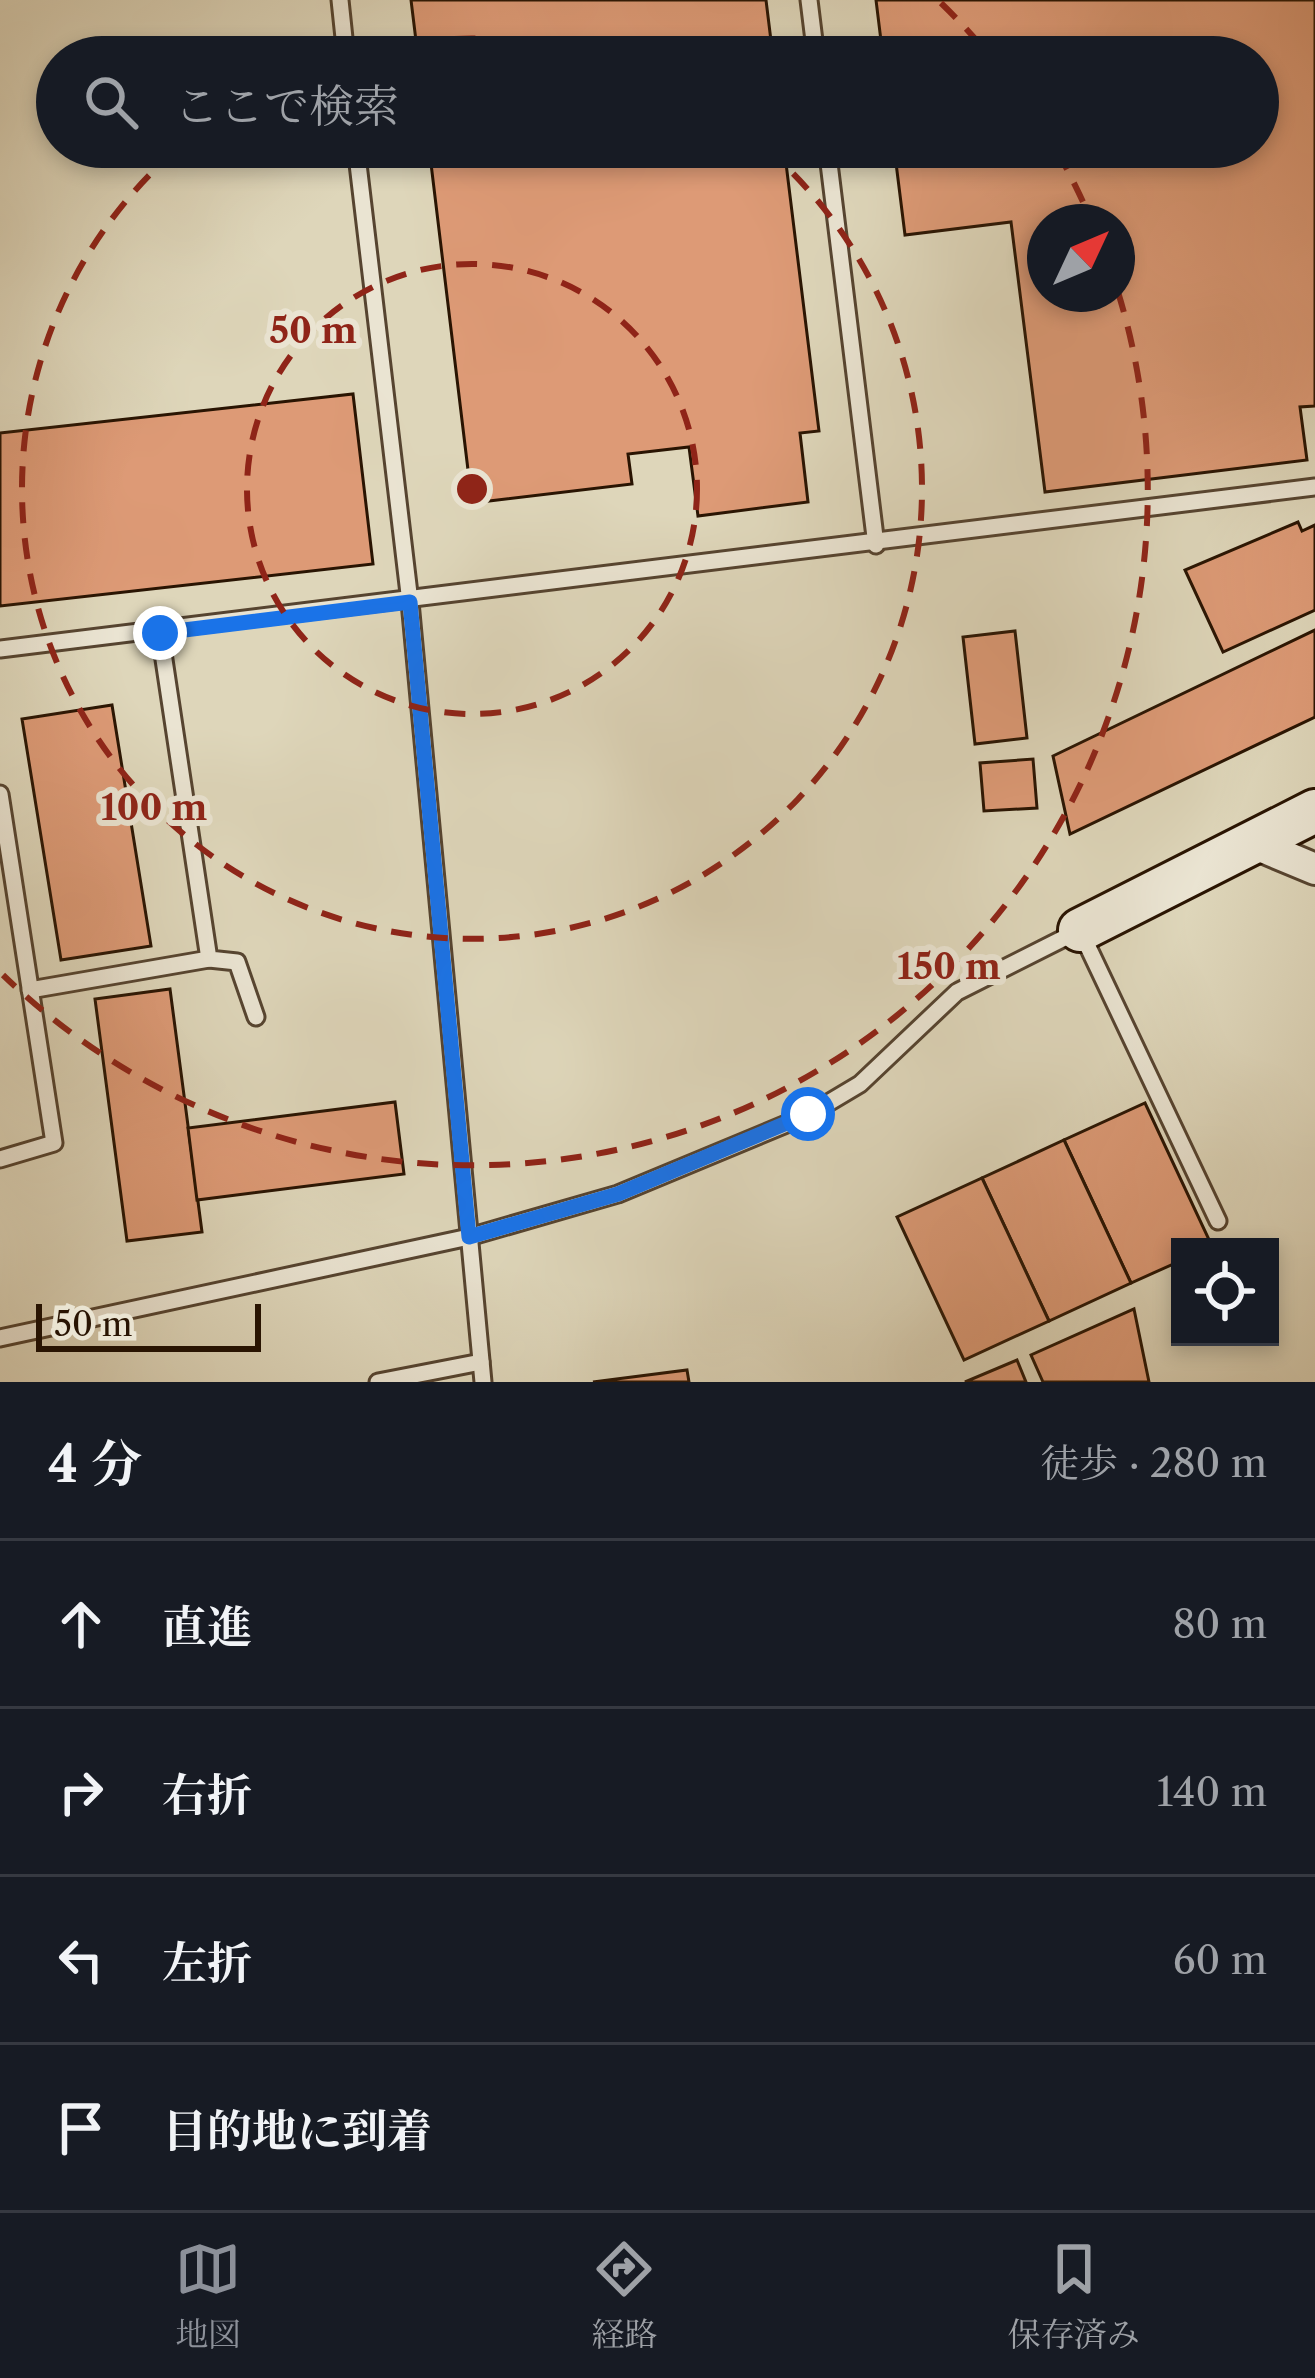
<!DOCTYPE html>
<html lang="ja">
<head>
<meta charset="utf-8">
<style>
  body { margin:0; font-family:"Libre Caslon Text","Noto Serif JP",serif; background:#242831; color:#f1f3f6 }
  .controls { position:absolute; right:36px; bottom:36px; display:grid; overflow:hidden; border-radius:0px; box-shadow:0 6px 18px #0003 }
  .controls button { width:108px; height:108px; display:grid; place-items:center; padding:0; border:0; border-bottom:3px solid #363941; background:#171b24; color:#f1f3f6; font:60px sans-serif }
  .compass { position:absolute; left:1027px; top:204px; width:108px; height:108px; border-radius:50%; background:#171b24; box-shadow:0 6px 18px #0003; rotate:46deg }
  .scale { position:absolute; left:36px; bottom:30px; width:225px; box-sizing:border-box; padding-left:12px; border:6px solid #291402; border-top:0; font-size:33px; line-height:42px; white-space:nowrap; color:#291402; -webkit-text-stroke:9px #eae4d2; paint-order:stroke }
  .stop { position:absolute; width:36px; height:36px; margin:-27px; border:9px solid #1a73e8; border-radius:50%; background:#fff }
  .stop.end { background:#1a73e8; border-color:#fff; box-shadow:0 3px 12px #0008 }
  .list { margin:0; padding:0; list-style:none }
  h2 { display:flex; justify-content:space-between; align-items:center; height:156px; margin:0; padding:0 48px; font-size:51px }
  h2 small { font-size:39px; font-weight:400; color:#9ea1a6 }
  .list li { display:grid; grid-template-columns:78px 1fr auto; gap:36px; align-items:center; box-sizing:border-box; height:168px; padding:0 48px; border-top:3px solid #363941 }
  .list b { display:block; font-size:45px; white-space:nowrap }
  .list em { font-size:39px; font-style:normal; color:#9ea1a6 }
  .icon { flex:none; width:66px; height:66px; fill:none; stroke:currentColor; stroke-width:2; stroke-linecap:round; stroke-linejoin:round }
  .map { position:relative; flex:none; width:1315px; height:1382px; overflow:hidden }
  .search { position:absolute; background:#171b24; box-shadow:0 6px 18px #0003; left:36px; right:36px; top:36px; height:132px; display:flex; align-items:center; gap:30px; box-sizing:border-box; padding:0 42px; border-radius:66px; color:#9ea1a6; font-size:45px }
  .sheet { height:828px; background:#171b24 }
  nav { display:flex; justify-content:space-around; align-items:center; box-sizing:border-box; height:168px; border-top:3px solid #363941; background:#171b24; font-size:33px; color:#9ea1a6 }
  nav a { display:grid; justify-items:center; gap:6px }
  nav .on { color:#8c9099 }
  .map>svg:first-child { display:block }
  .building { fill:#dd9a76; stroke:#291402; stroke-width:3; fill-rule:evenodd }
  .lines { fill:none; stroke-linecap:round; stroke-linejoin:round }
  .lane-casing { stroke:#564430; stroke-width:21 }
  .street-casing { stroke:#564430; stroke-width:36 }
  .secondary-casing { stroke:#291402; stroke-width:48 }
  .lane { stroke:#eae4d2; stroke-width:15 }
  .street { stroke:#eae4d2; stroke-width:30 }
  .secondary { stroke:#eae4d2; stroke-width:42 }
  .route { stroke:#1a73e8; stroke-width:15 }
  .ring { fill:none; stroke:#8f2418; stroke-width:6; stroke-dasharray:21 15 }
  .centre { fill:#8f2418; stroke:#eae4d2; stroke-width:6 }
  .ring-label { font-size:36px; text-anchor:middle; font-weight:bold; fill:#8f2418; stroke:#eae4d2; stroke-width:12; stroke-linejoin:round; paint-order:stroke }
</style>
</head>
<body>
<div class="map">
<svg width="1315" height="1382" viewBox="0 0 1315 1382">
  <rect width="100%" height="100%" fill="#ded6ba"/>
  <filter id="stains"><feTurbulence type="fractalNoise" baseFrequency=".00167" numOctaves="4"/><feColorMatrix values="0 0 0 0 .2 0 0 0 0 .09 0 0 0 0 .02 0 0 0 .5 -.17"/></filter>
  <radialGradient id="worn" r=".72"><stop offset=".6" stop-color="#630" stop-opacity="0"/><stop offset="1" stop-color="#630" stop-opacity=".3"/></radialGradient>
  <g class="building">
    <polygon points="411,0 766,0 773,57 418,57"/>
    <path d="M876,0H1315V406L1300,407L1307,460L1045,492L1011,222L905,235L894,147H1258V57H883ZM1045,222H1117V294H1045Z"/>
    <polygon points="429,147 784,147 819,431 800,433 808,502 698,516 689,447 628,454 632,484 472,503"/>
    <polygon points="353,394 373,564 0,606 0,433"/>
    <polygon points="1298,522 1302,531 1315,525 1315,610 1223,652 1185,570"/>
    <polygon points="1315,630 1315,717 1070,834 1053,756"/>
    <polygon points="1015,631 1027,738 975,744 963,637"/>
    <polygon points="112,705 151,946 61,960 22,719"/>
    <polygon points="1033,759 1037,808 984,811 980,763"/>
    <polygon points="170,989 202,1232 127,1241 95,999"/>
    <polygon points="395,1102 404,1174 197,1200 188,1128"/>
    <polygon points="1145,1103 1212,1246 1180,1247 1180,1261 1131,1283 1064,1140"/>
    <polygon points="1064,1140 1131,1283 1049,1321 982,1178"/>
    <polygon points="982,1178 1049,1321 964,1360 897,1217"/>
    <polygon points="1134,1309 1149,1382 1043,1382 1031,1355"/>
    <polygon points="1017,1360 1026,1382 965,1382"/>
    <polygon points="687,1370 689,1382 593,1382"/>
  </g>
  <g class="lines">
    <g class="lane-casing">
      <g id="lane">
        <polyline points="340,0 346,57"/>
        <polyline points="809,0 816,57"/>
        <polyline points="356,147 410,602 483,1382"/>
        <polyline points="827,147 876,545"/>
        <polyline points="160,633 209,959 237,962 256,1017"/>
        <polyline points="0,649 1315,487"/>
        <polyline points="0,794 54,1143 0,1159"/>
        <polyline points="30,990 209,959"/>
        <polyline points="0,1338 469,1237 618,1194 808,1115 860,1084 957,992 1080,930 1218,1221"/>
        <polyline points="378,1382 481,1362"/>
      </g>
    </g>
    <g class="street-casing">
      <polyline id="street" points="1253,843 1315,869"/>
    </g>
    <g class="secondary-casing">
      <polyline id="secondary" points="1080,930 1315,811"/>
    </g>
    <use href="#lane" class="lane"/>
    <use href="#street" class="street"/>
    <use href="#secondary" class="secondary"/>
  </g>
  <g class="lines">
    <polyline class="route" points="160,633 410,602 469,1237 618,1194 808,1114"/>
  </g>
  <g class="ring">
    <circle cx="472" cy="489" r="225"/>
    <path d="M348 56A450 450 0 0 1 596 56M767 149A450 450 0 1 1 177 149"/>
    <path d="M941 3A675 675 0 0 1 989 55M1057 151A675 675 0 0 1 1091 220M1118 292A675 675 0 0 1 3 975"/>
  </g>
  <circle cx="472" cy="489" r="18" class="centre"/>
  <g class="ring-label">
    <text x="313" y="343">50 m</text>
    <text x="154" y="820">100 m</text>
    <text x="949" y="979">150 m</text>
  </g>
  <rect width="100%" height="100%" filter="url(#stains)"/>
  <rect width="100%" height="100%" fill="url(#worn)"/>
</svg>
<div class="controls">
<button><svg class="icon" aria-label="locate" viewBox="0 0 24 24"><circle cx="12" cy="12" r="6"/><path d="M12 2v4M12 18v4M2 12h4M18 12h4"/></svg></button>
</div>
<svg class="compass" viewBox="-18 -18 36 36"><path d="M0-13l5 13h-10z" fill="#e53935"/><path d="M0 13l5-13h-10z" fill="#9ea1a6"/></svg>
<div class="scale">50 m</div>
<div class="stop" style="left:808px;top:1114px"></div>
<div class="stop end" style="left:160px;top:633px"></div>
<div class="search"><svg class="icon" aria-label="search" viewBox="0 0 24 24"><circle cx="10" cy="10" r="6"/><path d="M15 15l6 6"/></svg>ここで検索</div>
</div>
<section class="sheet">
<h2>4 分<small>徒歩 · 280 m</small></h2>
<ul class="list">
<li><svg class="icon" aria-label="ahead" viewBox="0 0 24 24"><path d="M12 20V5M6 11l6-6 6 6"/></svg><div><b>直進</b></div><em>80 m</em></li>
<li><svg class="icon" aria-label="right" viewBox="0 0 24 24"><path d="M7 20v-9h11M14 6l5 5-5 5"/></svg><div><b>右折</b></div><em>140 m</em></li>
<li><svg class="icon" aria-label="left" viewBox="0 0 24 24"><path d="M17 20v-9H6M10 6l-5 5 5 5"/></svg><div><b>左折</b></div><em>60 m</em></li>
<li><svg class="icon" aria-label="arrive" viewBox="0 0 24 24"><path d="M6 21V4h12l-3 4 3 4H6"/></svg><div><b>目的地に到着</b></div></li>
</ul>
</section>
<nav>
<a class="on"><svg class="icon" aria-label="map" viewBox="0 0 24 24"><path d="M3 6l6-2 6 2 6-2v14l-6 2-6-2-6 2zM9 4v14M15 6v14"/></svg>地図</a>
<a><svg class="icon" aria-label="directions" viewBox="0 0 24 24"><path d="M12 3l9 9-9 9-9-9zM9 14v-3h6M13 9l2 2-2 2"/></svg>経路</a>
<a><svg class="icon" aria-label="saved" viewBox="0 0 24 24"><path d="M7 4h10v16l-5-4-5 4z"/></svg>保存済み</a>
</nav>
</body>
</html>
